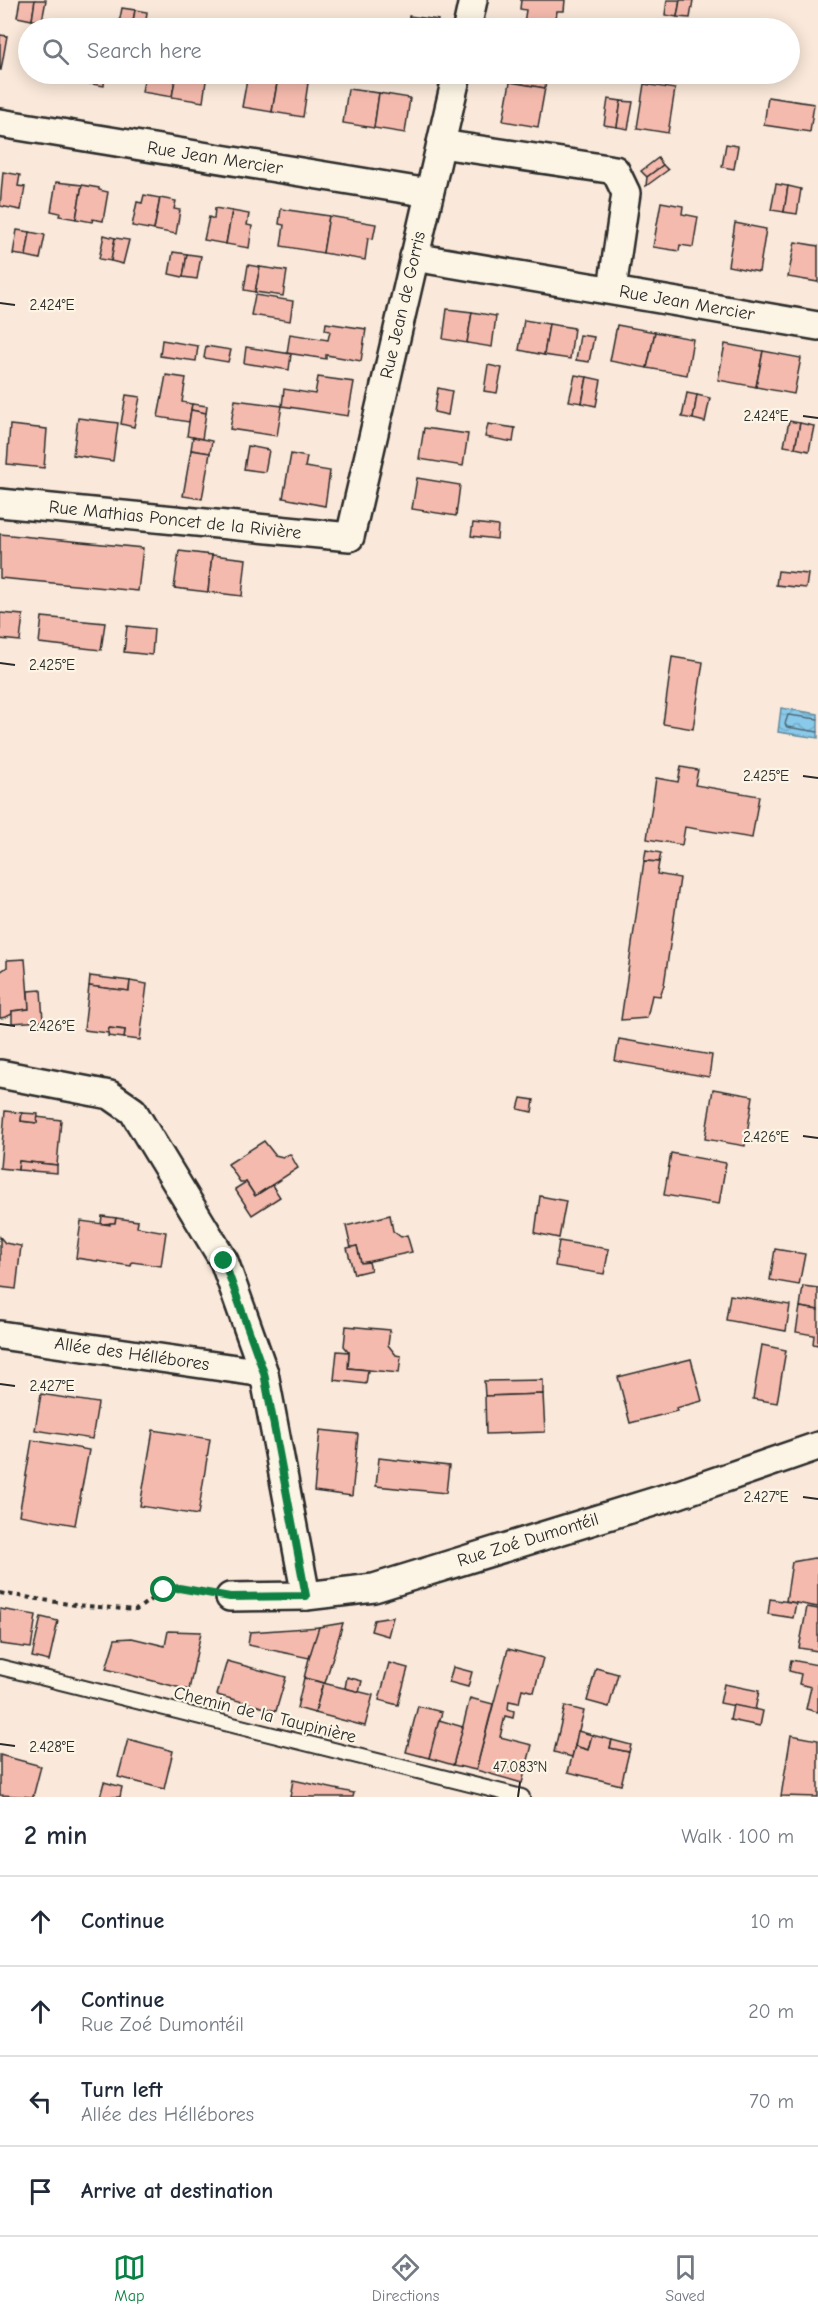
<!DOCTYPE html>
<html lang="en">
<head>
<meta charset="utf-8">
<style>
  body { margin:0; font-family:"Comic Neue",sans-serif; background:#f2f2f3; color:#1f2937 }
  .stop { position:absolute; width:18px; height:18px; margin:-14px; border:4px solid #0b8043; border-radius:50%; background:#fff }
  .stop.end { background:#0b8043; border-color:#fff; box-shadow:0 2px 6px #0008 }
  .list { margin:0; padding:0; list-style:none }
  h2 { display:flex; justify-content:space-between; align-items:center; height:78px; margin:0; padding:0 24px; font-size:26px }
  h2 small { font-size:20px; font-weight:400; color:#747a83 }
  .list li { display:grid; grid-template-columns:39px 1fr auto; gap:18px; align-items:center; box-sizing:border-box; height:90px; padding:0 24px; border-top:2px solid #e0e1e3 }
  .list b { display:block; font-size:22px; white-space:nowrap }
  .list p { margin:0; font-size:20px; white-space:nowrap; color:#747a83 }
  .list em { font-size:20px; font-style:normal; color:#747a83 }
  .icon { flex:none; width:33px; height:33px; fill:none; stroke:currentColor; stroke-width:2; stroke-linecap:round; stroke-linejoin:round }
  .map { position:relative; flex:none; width:818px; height:1797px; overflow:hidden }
  .search { position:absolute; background:#fff; box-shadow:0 3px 15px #0003; left:18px; right:18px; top:18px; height:66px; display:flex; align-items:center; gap:15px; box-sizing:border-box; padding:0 21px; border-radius:33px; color:#747a83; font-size:22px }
  .sheet { height:438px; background:#fff }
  nav { display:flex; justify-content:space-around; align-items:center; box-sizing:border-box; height:84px; border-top:2px solid #e0e1e3; background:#fff; font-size:16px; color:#747a83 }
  nav a { display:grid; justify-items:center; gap:3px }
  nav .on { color:#0b8043 }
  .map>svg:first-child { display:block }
  .water { fill:url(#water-waves); stroke:#638a9e; stroke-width:1.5 }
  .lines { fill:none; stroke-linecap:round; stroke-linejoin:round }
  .shore { stroke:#516a77; stroke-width:1.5 }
  .building { fill:#f4baad; stroke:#2b2b2b; stroke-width:1.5 }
  .lane-casing { stroke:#2b2b2b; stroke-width:18 }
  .street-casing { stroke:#2b2b2b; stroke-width:32 }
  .path { stroke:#2b2b2b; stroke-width:4; stroke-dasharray:4.5 4.5; stroke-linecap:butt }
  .lane { stroke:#fcf5e5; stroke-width:14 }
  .street { stroke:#fcf5e5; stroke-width:27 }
  .route { stroke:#0b8043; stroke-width:8 }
  .ticks { fill:none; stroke:#2b2b2b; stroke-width:2 }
  .labels { text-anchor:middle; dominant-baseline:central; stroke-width:4.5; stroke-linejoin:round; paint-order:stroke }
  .street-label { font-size:18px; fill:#2b2b2b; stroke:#fcf5e5 }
  .ticks-label { font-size:15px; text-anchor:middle; fill:#2b2b2b; stroke:#fcf5e5; stroke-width:4.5; stroke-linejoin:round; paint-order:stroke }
</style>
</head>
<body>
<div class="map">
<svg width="818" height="1797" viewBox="0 0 818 1797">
  <defs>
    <pattern id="water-waves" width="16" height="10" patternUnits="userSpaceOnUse" patternTransform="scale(1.5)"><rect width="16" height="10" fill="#89c9ea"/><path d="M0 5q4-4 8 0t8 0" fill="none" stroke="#76adc9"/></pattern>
  </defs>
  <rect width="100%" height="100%" fill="#fae9da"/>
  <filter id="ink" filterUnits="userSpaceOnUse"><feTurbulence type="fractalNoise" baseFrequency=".0167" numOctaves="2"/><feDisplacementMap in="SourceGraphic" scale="12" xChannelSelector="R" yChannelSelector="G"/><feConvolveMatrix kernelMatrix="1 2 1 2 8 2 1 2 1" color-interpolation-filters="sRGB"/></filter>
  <g filter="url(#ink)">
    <polygon class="water" points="781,708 818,714 818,738 778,732"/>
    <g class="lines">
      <polyline class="shore" points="818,719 788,715 785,724 787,727 818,732"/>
    </g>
    <g class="building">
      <polygon points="20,0 35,0 32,20 17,17"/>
      <polygon points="35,0 46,0 42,21 32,20"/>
      <polygon points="521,0 565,0 564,11 557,11 555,27 524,23 526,10 520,9"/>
      <polygon points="667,0 680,0 677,17 665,15"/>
      <polygon points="680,0 693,0 690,18 677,17"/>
      <polygon points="122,8 135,10 132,28 118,28"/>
      <polygon points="135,10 147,12 145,28 132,28"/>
      <polygon points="409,16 438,20 436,28 408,28"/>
      <polygon points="220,21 235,23 234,28 219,28"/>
      <polygon points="0,35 7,36 1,70 0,70"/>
      <polygon points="43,74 74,74 73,81 43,76"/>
      <polygon points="74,74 105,74 104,86 73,81"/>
      <polygon points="145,74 176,74 172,97 142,92"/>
      <polygon points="176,74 207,74 203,102 172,97"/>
      <polygon points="248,74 278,78 272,112 242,107"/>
      <polygon points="511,74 547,74 545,88 510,82"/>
      <polygon points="278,78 308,83 303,117 272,112"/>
      <polygon points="510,82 545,88 538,127 503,121"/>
      <polygon points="644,84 675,89 668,133 637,128"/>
      <polygon points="348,89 379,93 374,128 343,123"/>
      <polygon points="379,93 410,98 405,133 374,128"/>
      <polygon points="768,97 814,104 810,132 764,125"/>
      <polygon points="608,99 621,101 617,127 604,125"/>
      <polygon points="621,101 633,102 628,129 617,127"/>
      <polygon points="726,144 738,146 734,169 722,167"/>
      <polygon points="658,158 663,165 647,177 641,171"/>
      <polygon points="663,165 668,170 646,186 647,177"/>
      <polygon points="3,172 20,175 18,186 25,187 21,210 0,206"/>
      <polygon points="56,182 82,185 76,219 59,216 60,213 51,211"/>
      <polygon points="776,184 788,186 784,212 771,210"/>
      <polygon points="82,185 99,188 99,190 108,192 103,221 93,219 92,222 76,219"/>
      <polygon points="788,186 801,189 797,214 784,212"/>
      <polygon points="144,195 160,198 154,230 132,226 137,202 142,203"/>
      <polygon points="160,198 176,201 174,209 180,210 176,234 154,230"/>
      <polygon points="661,202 683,206 682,214 698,217 693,247 680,245 679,251 653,247"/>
      <polygon points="215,208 232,211 226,244 204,240 209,217 214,219"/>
      <polygon points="281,209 329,216 323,253 281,246 284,225 279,224"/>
      <polygon points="232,211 249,214 247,225 252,226 249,248 226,244"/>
      <polygon points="329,216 376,224 373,239 368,238 365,260 323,253"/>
      <polygon points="735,223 766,229 759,272 728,266"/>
      <polygon points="17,230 30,232 26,256 13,254"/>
      <polygon points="30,232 45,235 40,259 26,256"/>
      <polygon points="104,235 115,238 111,261 99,259"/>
      <polygon points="115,238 129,240 123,264 111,261"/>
      <polygon points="795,242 818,246 818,282 788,277"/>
      <polygon points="173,252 187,254 183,277 169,274"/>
      <polygon points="187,254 201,256 197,279 183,277"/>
      <polygon points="248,265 260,267 255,292 244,290"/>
      <polygon points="260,267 287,271 283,296 255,292"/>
      <polygon points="255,295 293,301 290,321 251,315"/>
      <polygon points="447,309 472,312 467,343 443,339"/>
      <polygon points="472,312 496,316 492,347 467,343"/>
      <polygon points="524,320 549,324 544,355 519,350"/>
      <polygon points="326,323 366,329 361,361 326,355 326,359 287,353 290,334 328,340 330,331 325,330"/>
      <polygon points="549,324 574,328 570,359 544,355"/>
      <polygon points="617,325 655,332 647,368 610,361"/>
      <polygon points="655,332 693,339 687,375 647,368"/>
      <polygon points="580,335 594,337 589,362 576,360"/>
      <polygon points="162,340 198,346 196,361 160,356"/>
      <polygon points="725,344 763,351 756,387 718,380"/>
      <polygon points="206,346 231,350 228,362 204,358"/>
      <polygon points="246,347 291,354 289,370 244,363"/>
      <polygon points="763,351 801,358 794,394 756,387"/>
      <polygon points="488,365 502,368 497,393 484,391"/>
      <polygon points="166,375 186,378 182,402 192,404 189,422 158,417"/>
      <polygon points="575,375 587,377 582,403 569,401"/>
      <polygon points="318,377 354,382 348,416 282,406 284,389 315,394"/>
      <polygon points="587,377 601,380 596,406 582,403"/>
      <polygon points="438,388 452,391 448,415 434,412"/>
      <polygon points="687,393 697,395 693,419 682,417"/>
      <polygon points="126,395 140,397 134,427 121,424"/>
      <polygon points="697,395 710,398 705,422 693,419"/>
      <polygon points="235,400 282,406 277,436 230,429"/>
      <polygon points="192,404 207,406 206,413 191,410"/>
      <polygon points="191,410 206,413 202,439 187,436"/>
      <polygon points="78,418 118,423 113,461 73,455"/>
      <polygon points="789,421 800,423 795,448 784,446"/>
      <polygon points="800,423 814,426 809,451 795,448"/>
      <polygon points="488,424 515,428 513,442 485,437"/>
      <polygon points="10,425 47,429 44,468 7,464"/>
      <polygon points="424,428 468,434 463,466 419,459"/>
      <polygon points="193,437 212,441 210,453 191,450"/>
      <polygon points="248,446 269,450 265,472 244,469"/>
      <polygon points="191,450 210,453 202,499 183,496"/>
      <polygon points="291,454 307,457 305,467 330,471 325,506 283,498"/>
      <polygon points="417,478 460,485 456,516 412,509"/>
      <polygon points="473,523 498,526 497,539 471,536"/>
      <polygon points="0,534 143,548 138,591 0,578"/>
      <polygon points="179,551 212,555 208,592 174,588"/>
      <polygon points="212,555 246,559 242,596 208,592"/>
      <polygon points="778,571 808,574 806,588 776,585"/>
      <polygon points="0,613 23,615 20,641 0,639"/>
      <polygon points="42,617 105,623 101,650 39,643"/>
      <polygon points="127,626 154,629 152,655 124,652"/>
      <polygon points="672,657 703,662 693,729 663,724"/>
      <polygon points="681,767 698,770 695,785 759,796 752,838 685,827 682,845 647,839 656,778 678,782"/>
      <polygon points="646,850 661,853 659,862 644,861"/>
      <polygon points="644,861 659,862 657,874 680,878 664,985 660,996 652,995 647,1018 621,1020"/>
      <polygon points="25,959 29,1009 12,1011 12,1014 6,1017 0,1018 0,972 7,967 7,960"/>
      <polygon points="90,976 130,981 129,991 89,986"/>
      <polygon points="130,981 147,984 140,1040 124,1038 125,1030 109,1028 108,1033 84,1030 89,986 129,991"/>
      <polygon points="41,990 43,1021 12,1023 12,1011 29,1009 28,991"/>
      <polygon points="109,1028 125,1030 124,1038 108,1036"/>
      <polygon points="619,1039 712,1055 709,1077 615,1061"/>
      <polygon points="713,1089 753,1096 745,1146 705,1139"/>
      <polygon points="521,1098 534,1100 532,1112 518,1109"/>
      <polygon points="5,1111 22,1113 21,1121 37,1123 37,1117 61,1120 57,1165 19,1161 18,1170 0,1168"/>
      <polygon points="22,1113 38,1114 37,1123 21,1121"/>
      <polygon points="264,1141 275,1155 283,1157 290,1154 298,1168 255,1196 246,1182 240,1182 228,1164"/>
      <polygon points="671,1153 726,1163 719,1204 664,1195"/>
      <polygon points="19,1161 57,1165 57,1173 18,1170"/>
      <polygon points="246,1182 255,1196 272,1185 280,1197 252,1215 235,1189"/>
      <polygon points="540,1196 566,1201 559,1238 535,1233"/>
      <polygon points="390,1215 393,1231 401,1237 407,1235 412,1252 361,1263 357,1246 351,1248 346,1226"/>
      <polygon points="102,1216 116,1218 115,1223 101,1224"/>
      <polygon points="116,1218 138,1221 137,1227 166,1232 161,1266 132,1262 131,1266 76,1258 81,1221 110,1225 110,1223 115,1223"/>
      <polygon points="0,1237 5,1243 21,1246 16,1289 0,1287"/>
      <polygon points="559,1241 609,1249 604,1274 555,1266"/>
      <polygon points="357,1246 361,1263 369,1262 371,1270 354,1274 347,1248"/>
      <polygon points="775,1249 805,1254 799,1285 770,1280"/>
      <polygon points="803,1286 818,1288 818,1310 800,1307"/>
      <polygon points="730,1295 790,1305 786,1331 726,1320"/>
      <polygon points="800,1307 818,1310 818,1345 813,1344 814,1335 796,1332"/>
      <polygon points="346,1326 390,1330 388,1345 396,1355 401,1356 399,1373 348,1368 349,1352 344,1346"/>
      <polygon points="762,1345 786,1350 777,1403 753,1399"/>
      <polygon points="337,1351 349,1352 348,1368 368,1370 366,1384 334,1380"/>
      <polygon points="691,1359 702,1401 676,1408 677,1411 630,1423 618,1377"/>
      <polygon points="543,1380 543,1394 485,1396 484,1381"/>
      <polygon points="41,1394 98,1403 92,1439 35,1430"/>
      <polygon points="543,1394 545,1432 486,1434 485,1396"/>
      <polygon points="153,1430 210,1439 198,1515 140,1506"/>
      <polygon points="320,1430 358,1434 352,1496 314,1491"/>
      <polygon points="32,1440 89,1450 75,1525 19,1515"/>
      <polygon points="379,1458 449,1466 446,1493 376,1486"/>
      <polygon points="814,1558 818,1559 818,1607 786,1601 792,1562"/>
      <polygon points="770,1599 796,1603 793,1618 768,1614"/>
      <polygon points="807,1607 818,1609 818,1651 799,1648"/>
      <polygon points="0,1609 36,1615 31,1648 0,1644"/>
      <polygon points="41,1617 58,1621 49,1661 32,1657"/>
      <polygon points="393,1617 388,1636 371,1631 374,1620"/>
      <polygon points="343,1623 325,1683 304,1678 315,1635 319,1627"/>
      <polygon points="319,1627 309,1658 248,1645 250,1632"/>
      <polygon points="168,1631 201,1632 189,1690 106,1669 115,1639 132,1638 165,1646"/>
      <polygon points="508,1649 543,1658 534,1692 522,1689 519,1703 509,1701 508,1709 514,1711 513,1718 505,1716 500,1737 532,1745 522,1783 476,1770"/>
      <polygon points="791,1660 818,1665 818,1712 806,1709 811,1687 799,1684 801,1674 789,1671"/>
      <polygon points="227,1661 286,1677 276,1711 217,1695"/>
      <polygon points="389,1663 408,1668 398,1705 379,1700"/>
      <polygon points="453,1667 472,1672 468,1687 449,1682"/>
      <polygon points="596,1668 618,1674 609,1707 587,1701"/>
      <polygon points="347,1677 362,1681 359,1692 345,1688"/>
      <polygon points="304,1678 323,1683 315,1713 297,1708"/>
      <polygon points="323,1683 373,1695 365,1726 315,1713"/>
      <polygon points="724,1684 759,1691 755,1710 720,1703"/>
      <polygon points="470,1698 493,1704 476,1770 453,1765"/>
      <polygon points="733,1705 763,1711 760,1726 730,1720"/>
      <polygon points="418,1706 442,1712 429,1758 406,1752"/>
      <polygon points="565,1706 584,1711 572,1757 554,1752"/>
      <polygon points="439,1720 463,1727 453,1765 429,1758"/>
      <polygon points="578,1731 592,1735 588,1750 575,1746"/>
      <polygon points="592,1735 612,1740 610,1748 629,1752 621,1785 568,1772 575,1746 588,1750"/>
      <polygon points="791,1735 818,1740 818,1797 781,1796"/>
      <polygon points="128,1739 173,1751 164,1789 118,1777"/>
      <polygon points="612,1740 631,1745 629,1752 610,1748"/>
      <polygon points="0,1755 41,1766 33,1797 0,1795"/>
      <polygon points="293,1780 354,1793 353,1797 290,1797"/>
      <polygon points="104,1782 122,1787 120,1797 100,1797"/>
    </g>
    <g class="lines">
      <g class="lane-casing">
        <polyline id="lane" points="0,1667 522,1797"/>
      </g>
      <g class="street-casing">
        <g id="street">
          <polyline points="467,28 473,0"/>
          <polyline points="0,123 429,193"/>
          <polyline points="441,144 615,170 626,193 612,289"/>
          <polyline points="414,257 818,326"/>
          <polyline points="0,503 350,537 457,74"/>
          <polyline points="0,1074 110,1095 133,1111 224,1261 264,1373 306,1596"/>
          <polyline points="0,1335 264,1373"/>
          <polyline points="230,1597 306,1596 374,1588 679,1494 818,1446"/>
        </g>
      </g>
      <polyline class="path" points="0,1593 75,1605 136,1610 164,1590 179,1588 202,1591"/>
      <use href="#lane" class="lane"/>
      <use href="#street" class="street"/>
    </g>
  </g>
  <g class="lines" filter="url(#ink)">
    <polyline class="route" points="164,1590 179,1588 230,1597 306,1596 264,1373 224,1261"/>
  </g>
  <path class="ticks" d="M0,303L15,305M803,416L818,418M0,663L15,665M803,776L818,778M0,1024L15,1026M803,1136L818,1138M0,1384L15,1386M803,1497L818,1499M0,1744L15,1746M518,1797L520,1782"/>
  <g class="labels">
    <g class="street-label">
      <text transform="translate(215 158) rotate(9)">Rue Jean Mercier</text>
      <text transform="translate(687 303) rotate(10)">Rue Jean Mercier</text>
      <text transform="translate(403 305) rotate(-77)">Rue Jean de Gorris</text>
      <text transform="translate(175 520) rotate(6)">Rue Mathias Poncet de la Rivière</text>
      <text transform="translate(132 1354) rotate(8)">Allée des Héllébores</text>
      <text transform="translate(528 1540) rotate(-17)">Rue Zoé Dumontéil</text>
      <text transform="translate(265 1715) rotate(14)">Chemin de la Taupinière</text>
    </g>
  </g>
  <g class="ticks-label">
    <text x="52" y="310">2.424°E</text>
    <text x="766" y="421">2.424°E</text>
    <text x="52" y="670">2.425°E</text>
    <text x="766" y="781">2.425°E</text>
    <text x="52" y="1031">2.426°E</text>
    <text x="766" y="1142">2.426°E</text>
    <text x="52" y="1391">2.427°E</text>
    <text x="766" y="1502">2.427°E</text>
    <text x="52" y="1752">2.428°E</text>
    <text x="520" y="1772">47.083°N</text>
  </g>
</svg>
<div class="stop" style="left:164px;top:1590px"></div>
<div class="stop end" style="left:224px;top:1261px"></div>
<div class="search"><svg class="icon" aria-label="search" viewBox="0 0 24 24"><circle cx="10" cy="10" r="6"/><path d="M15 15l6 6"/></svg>Search here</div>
</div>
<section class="sheet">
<h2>2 min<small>Walk · 100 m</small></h2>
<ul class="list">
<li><svg class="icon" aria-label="ahead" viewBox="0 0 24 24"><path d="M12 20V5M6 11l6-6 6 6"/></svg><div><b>Continue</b></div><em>10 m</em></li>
<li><svg class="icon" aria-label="ahead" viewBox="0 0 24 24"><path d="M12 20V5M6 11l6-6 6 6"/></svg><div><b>Continue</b><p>Rue Zoé Dumontéil</p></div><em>20 m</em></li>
<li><svg class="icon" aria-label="left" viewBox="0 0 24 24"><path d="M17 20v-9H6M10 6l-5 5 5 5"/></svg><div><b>Turn left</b><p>Allée des Héllébores</p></div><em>70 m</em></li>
<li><svg class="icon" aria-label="arrive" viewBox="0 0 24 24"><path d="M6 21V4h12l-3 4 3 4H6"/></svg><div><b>Arrive at destination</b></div></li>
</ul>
</section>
<nav>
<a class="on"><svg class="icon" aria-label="map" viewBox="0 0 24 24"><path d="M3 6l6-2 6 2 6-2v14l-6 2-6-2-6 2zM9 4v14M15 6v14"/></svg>Map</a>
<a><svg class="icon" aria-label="directions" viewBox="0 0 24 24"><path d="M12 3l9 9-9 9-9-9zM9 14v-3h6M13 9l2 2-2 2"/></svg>Directions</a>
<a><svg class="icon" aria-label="saved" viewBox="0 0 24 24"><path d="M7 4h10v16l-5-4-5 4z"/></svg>Saved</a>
</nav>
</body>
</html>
